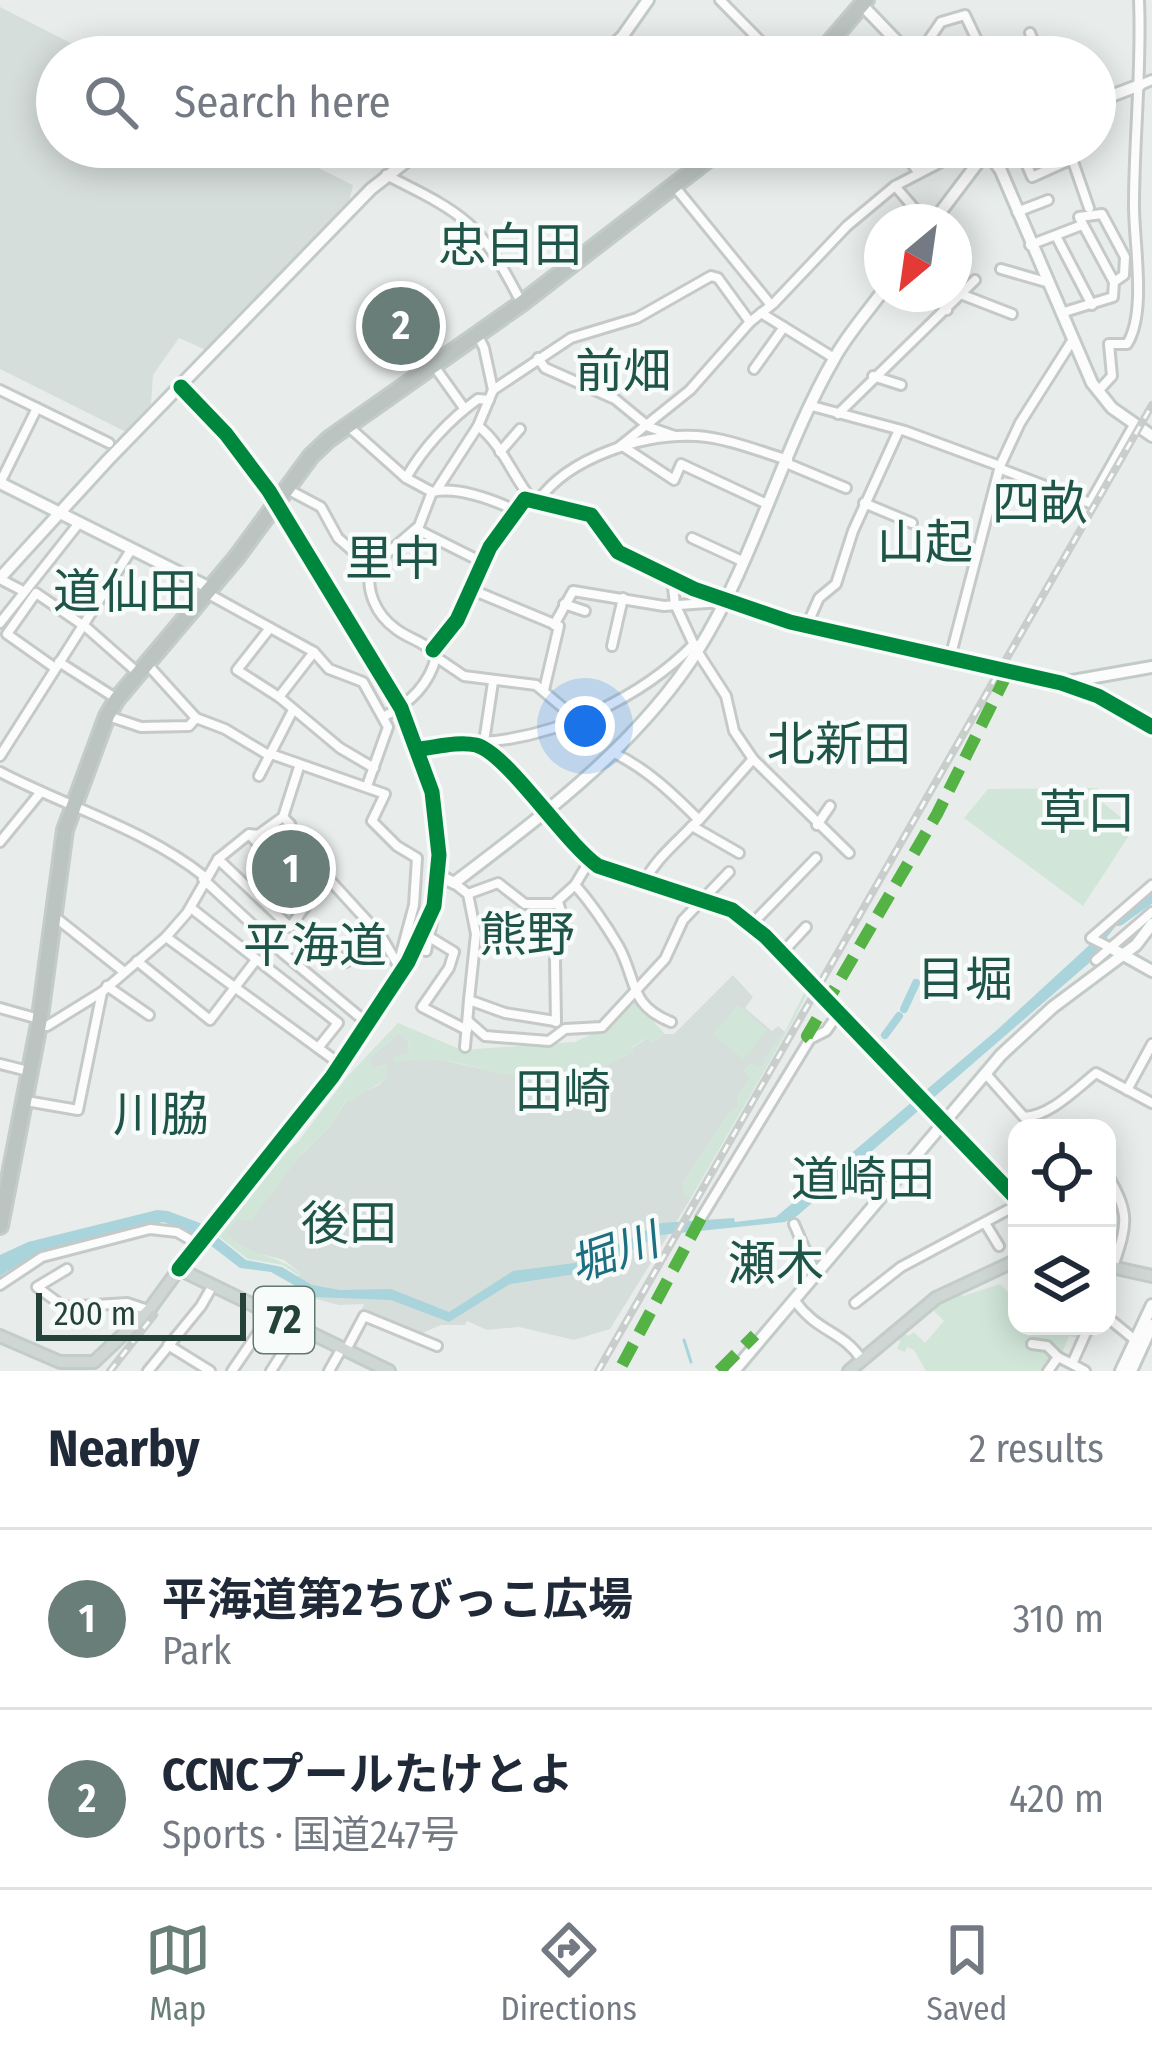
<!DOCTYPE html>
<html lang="en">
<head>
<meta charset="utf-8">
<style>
  body { margin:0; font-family:"Fira Sans Condensed","Noto Sans JP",sans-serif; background:#f2f2f3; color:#1f2937 }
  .controls { position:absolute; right:36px; bottom:36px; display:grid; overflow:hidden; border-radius:24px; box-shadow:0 6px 30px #0003 }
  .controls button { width:108px; height:108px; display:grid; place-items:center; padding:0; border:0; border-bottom:3px solid #e0e1e3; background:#fff; color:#1f2937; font:60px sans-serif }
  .compass { position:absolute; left:864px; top:204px; width:108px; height:108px; border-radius:50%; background:#fff; box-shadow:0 6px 30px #0003; rotate:209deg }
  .scale { position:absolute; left:36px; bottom:30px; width:210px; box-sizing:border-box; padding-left:12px; border:6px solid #24423a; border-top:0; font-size:33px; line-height:42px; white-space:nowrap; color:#24423a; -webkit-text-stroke:9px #f7fbf9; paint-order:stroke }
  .you { position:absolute; left:585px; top:726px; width:42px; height:42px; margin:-30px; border:9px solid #fff; border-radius:50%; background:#1a73e8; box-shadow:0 0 0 18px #1a73e833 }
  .badge { display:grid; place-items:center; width:78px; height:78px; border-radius:50%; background:#697e78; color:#fff; font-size:39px; font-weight:700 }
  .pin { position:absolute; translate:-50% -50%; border:6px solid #fff; box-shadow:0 3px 12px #0006 }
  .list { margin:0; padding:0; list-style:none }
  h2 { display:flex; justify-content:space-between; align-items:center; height:156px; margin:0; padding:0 48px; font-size:51px }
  h2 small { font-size:39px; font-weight:400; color:#747a83 }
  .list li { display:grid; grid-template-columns:78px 1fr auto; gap:36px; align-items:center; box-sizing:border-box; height:180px; padding:0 48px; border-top:3px solid #e0e1e3 }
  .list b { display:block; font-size:45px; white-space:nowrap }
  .list p { margin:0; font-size:39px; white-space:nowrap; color:#747a83 }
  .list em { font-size:39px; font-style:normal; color:#747a83 }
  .icon { flex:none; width:66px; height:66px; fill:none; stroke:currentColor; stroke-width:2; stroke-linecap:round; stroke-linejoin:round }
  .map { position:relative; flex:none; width:1152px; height:1371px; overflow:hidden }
  .search { position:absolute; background:#fff; box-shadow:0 6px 30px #0003; left:36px; right:36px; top:36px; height:132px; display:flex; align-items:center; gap:30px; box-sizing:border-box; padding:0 42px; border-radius:66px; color:#747a83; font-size:45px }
  .sheet { height:516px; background:#fff }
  nav { display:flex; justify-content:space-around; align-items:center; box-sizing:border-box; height:168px; border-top:3px solid #e0e1e3; background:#fff; font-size:33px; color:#747a83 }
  nav a { display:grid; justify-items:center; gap:6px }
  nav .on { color:#697e78 }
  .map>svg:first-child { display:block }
  .built { fill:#d6dedb }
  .green { fill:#d1e6d8 }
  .water { fill:#a9d4db }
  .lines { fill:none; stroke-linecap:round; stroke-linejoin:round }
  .stream { stroke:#a9d4db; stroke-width:3 }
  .canal { stroke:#a9d4db; stroke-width:8 }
  .river { stroke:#a9d4db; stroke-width:12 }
  .street-casing { stroke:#c5cac8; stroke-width:14 }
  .secondary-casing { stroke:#c3cbc8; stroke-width:16 }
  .primary-casing { stroke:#c3ccc9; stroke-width:16 }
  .highway-casing { stroke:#c3ccc9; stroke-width:20 }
  .street { stroke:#fcfcfc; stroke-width:8 }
  .secondary { stroke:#fcfcfc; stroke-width:10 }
  .primary { stroke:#cfd7d5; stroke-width:10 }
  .highway { stroke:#bcc4c2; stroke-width:14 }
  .rail-casing { stroke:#c9cdcc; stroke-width:8 }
  .rail { stroke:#f7fbf9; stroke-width:3; stroke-dasharray:9; stroke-linecap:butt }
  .quiet { stroke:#55b346; stroke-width:12; stroke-dasharray:24 12; stroke-linecap:butt }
  .cycleway-casing { stroke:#f7fbf9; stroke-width:22 }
  .cycleway { stroke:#00873e; stroke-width:15 }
  .labels { text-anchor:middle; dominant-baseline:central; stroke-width:9; stroke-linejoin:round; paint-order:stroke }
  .shield { fill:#f7fbf9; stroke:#637a73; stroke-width:3 }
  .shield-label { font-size:39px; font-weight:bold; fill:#24423a }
  .water-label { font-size:45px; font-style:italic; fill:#1c6f80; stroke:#f7fbf9 }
  .quarter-label { font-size:48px; fill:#1f5548; stroke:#f7fbf9 }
</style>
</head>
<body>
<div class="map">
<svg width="1152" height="1371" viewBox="0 0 1152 1371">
  <rect width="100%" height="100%" fill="#e8edeb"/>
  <g class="built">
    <polygon points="0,7 98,57 57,57 57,147 276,147 353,185 349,202 206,350 179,338 153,375 151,404 126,432 0,369"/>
    <polygon points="733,975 753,997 745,1008 772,1031 778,1026 785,1032 764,1060 766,1063 761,1068 750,1064 744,1071 751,1078 737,1097 737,1108 728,1114 683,1183 684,1192 691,1198 610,1329 574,1340 519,1327 487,1330 467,1321 465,1325 441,1325 420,1334 361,1311 364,1304 339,1305 305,1296 291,1320 277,1312 301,1273 284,1260 241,1249 225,1234 232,1223 332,1124 347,1099 379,1085 387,1077 385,1065 372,1069 369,1059 399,1033 408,1041 409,1054 396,1062 427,1057 525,1078 577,1079 633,1052 632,1048 648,1038 651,1043 665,1034 674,1034"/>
  </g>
  <g class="green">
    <polygon points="1097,788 1106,795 1102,802 1134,828 1083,906 964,818 988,789"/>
    <polygon points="805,991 807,994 792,1023 691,1198 683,1192 683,1183 728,1114 737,1108 737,1097 750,1078 744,1071 750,1064 761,1068 765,1064 763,1060 785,1032"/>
    <path d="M631,997L665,1034L651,1043L647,1038L632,1047L634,1052C619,1058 585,1077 574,1079C514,1090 454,1047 396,1063L393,1057L409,1053L408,1041L399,1033L369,1059L373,1069L385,1065L387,1077C376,1089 361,1089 352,1103L346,1100L332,1124L301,1154L251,1221L238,1219L226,1233C249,1256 276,1254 302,1274L299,1276L283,1265L248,1259L218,1236L281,1155L298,1142L347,1077L398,1023L462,1050L575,1042L604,1028Z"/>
    <polygon points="738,1005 767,1030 743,1059 713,1034"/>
    <polygon points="1000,1284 1017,1301 1017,1326 1079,1326 1083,1334 1078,1338 1069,1336 1061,1356 1053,1355 1041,1371 926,1371 914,1350 907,1347 905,1352 897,1349 900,1342 897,1336 903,1331 908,1336 914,1332 925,1343 944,1321 931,1308 959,1291 963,1296"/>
  </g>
  <polygon class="water" points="1133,905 1107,937 1103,951 797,1216 785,1222 661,1235 589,1272 510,1284 449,1322 391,1300 315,1297 271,1272 240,1268 197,1235 163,1222 39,1252 0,1276 0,1255 28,1242 157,1210 168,1211 200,1223 246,1260 282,1267 312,1285 340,1290 391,1289 449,1312 513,1271 582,1262 661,1223 734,1218 735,1222 776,1217 997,1030"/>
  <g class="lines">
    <polyline class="stream" points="684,1340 691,1362"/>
    <g class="canal">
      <polyline points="904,1009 916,983"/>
      <polyline points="885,1035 899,1016"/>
    </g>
    <polyline class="river" points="1119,920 1152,896"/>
    <g class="street-casing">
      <g id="street">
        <polyline points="720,0 776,57"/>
        <polyline points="1030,33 1040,57"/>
        <polyline points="917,57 941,22 965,15 985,57"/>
        <polyline points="1140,85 1152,80"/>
        <polyline points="900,147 918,172"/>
        <polyline points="1019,147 1032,177 1072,159"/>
        <polyline points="1068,147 1089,208"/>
        <path d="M386,175C466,215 480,222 521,302"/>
        <polyline points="895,186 926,222"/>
        <polyline points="675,187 771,305"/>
        <polyline points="1017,212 1048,200"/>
        <polyline points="1056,236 1092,305"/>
        <polyline points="1030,245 1082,225"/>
        <polyline points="1001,269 1046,282"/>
        <polyline points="933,294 947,310"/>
        <polyline points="963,295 1012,314"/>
        <polyline points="761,313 834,358"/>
        <polyline points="1061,313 1113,297 1114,282 1124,275 1125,257 1102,214 1079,217 1114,282"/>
        <polyline points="478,336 484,348 493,390"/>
        <polyline points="538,358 545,368 615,399 649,427 675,436"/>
        <polyline points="434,366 464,408"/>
        <polyline points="754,369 784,327"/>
        <polyline points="873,376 901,385"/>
        <polyline points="0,390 109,443"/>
        <path d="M1099,390L1112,376L1109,344H1127C1147,313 1134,244 1134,206C1134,137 1142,69 1139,0"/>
        <polyline points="812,406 905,431 1000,466"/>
        <polyline points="838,414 975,280"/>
        <path d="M478,426C502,444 513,477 532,500"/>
        <polyline points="349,427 406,478 432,492"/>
        <polyline points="619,447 690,390 750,322 774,303 847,226 895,186 970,147"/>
        <polyline points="624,447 674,480 681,464 767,504"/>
        <polyline points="500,452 520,429"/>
        <polyline points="786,463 846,488"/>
        <polyline points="1001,469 1090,503 1134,425"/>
        <path d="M406,478C423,448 450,419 478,399L489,400"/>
        <polyline points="0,483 37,408"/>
        <polyline points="287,489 321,507 338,538 371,567"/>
        <polyline points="436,491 478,426 493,390 571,338 637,318 711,276 718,278 750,322"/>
        <path d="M538,501C569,457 644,433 697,436C727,438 759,451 788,460"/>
        <polyline points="864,503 912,523"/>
        <polyline points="416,529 482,562"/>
        <polyline points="692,538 742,561"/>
        <polyline points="0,579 23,591"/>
        <polyline points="672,579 675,604 693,643"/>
        <polyline points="470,589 559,626 544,690"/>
        <polyline points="205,592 314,652 329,669 363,682 388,727 367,786"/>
        <polyline points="564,604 585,611"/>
        <polyline points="0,623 79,523"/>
        <polyline points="554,625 573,591 664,606 722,602"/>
        <polyline points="807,625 819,598 836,584 853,531 899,430"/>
        <polyline points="270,628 237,670 279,697 340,748 374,768"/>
        <polyline points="612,646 623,598"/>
        <path d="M433,650L457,620L490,547L525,499C544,502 577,503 592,516C605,528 608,544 623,555L725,599"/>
        <polyline points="697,651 726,696 734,731 753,759 849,853"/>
        <polyline points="436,657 464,676 536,685 575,718"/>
        <polyline points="950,658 1000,466 1020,423 1072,341"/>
        <polyline points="59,662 117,699"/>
        <polyline points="147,664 196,718 225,729 270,756"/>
        <polyline points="55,668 7,634 36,593 87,628 138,673"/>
        <polyline points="1062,684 1098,696 1152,727"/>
        <polyline points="279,697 314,652"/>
        <polyline points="108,716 141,727 189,726 196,718"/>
        <path d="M383,717C409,704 429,685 436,657C426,641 410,640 396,629C376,615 365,590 371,567L419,526L432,492C457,486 491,499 515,510"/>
        <polyline points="484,742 493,682"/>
        <path d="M482,746L484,742C559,736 641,698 694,644"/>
        <path d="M612,752C646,768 672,793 699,820L692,826L739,853"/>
        <polyline points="271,754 385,794 372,821 397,846 417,858 414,905 398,965 381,936 327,877 314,872 290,824 283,817"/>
        <polyline points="0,756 131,550"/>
        <path d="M0,772C67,807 145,829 205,877"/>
        <polyline points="259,776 293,710"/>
        <polyline points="699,820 753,759"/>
        <polyline points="817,825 830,806"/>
        <polyline points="0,842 40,793"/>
        <polyline points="218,859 290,927 310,900 250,835"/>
        <polyline points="203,879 284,954 367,1023"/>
        <path d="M644,882C656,859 674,845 692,826"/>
        <polyline points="454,883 468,894 476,934 469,1000 505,1013 555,1021"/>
        <path d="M575,885C592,904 606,925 619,947C637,981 629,1005 671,1022"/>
        <polyline points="468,894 498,883 525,904 554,904 575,885 590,860"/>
        <polyline points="191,908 338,1023 318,1048"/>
        <polyline points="55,917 123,971"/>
        <polyline points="751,925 816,858"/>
        <polyline points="166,937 340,1064"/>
        <polyline points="431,938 454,952 449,968 422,1007 467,1030"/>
        <polyline points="318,940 346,962 381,936"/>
        <polyline points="1111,948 1091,938 1152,885"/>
        <polyline points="426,951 434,912"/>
        <polyline points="781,954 806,927"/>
        <polyline points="1096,960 1152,912"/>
        <polyline points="137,961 210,1020 256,960"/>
        <polyline points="107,986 149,1015"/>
        <polyline points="0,1008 39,1019"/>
        <polyline points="468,1021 485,1036 549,1041 565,1029 602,1027 665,959 683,920 729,872"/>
        <polyline points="556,1022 555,960 566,928 558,902"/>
        <polyline points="40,1025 47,1026 102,992 166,937 187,913 218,859 249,834 258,835 283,817 299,767"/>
        <polyline points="465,1047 469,1000"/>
        <polyline points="0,1064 28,1071"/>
        <path d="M986,1074L1024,1117C1050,1116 1076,1089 1096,1073L1152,1103"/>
        <polyline points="1127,1090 1152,1044"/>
        <polyline points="26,1101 78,1110 102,992"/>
        <path d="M1107,1174C1131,1215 1127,1224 1113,1267"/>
        <polyline points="701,1218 810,1039 826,1031 838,1014"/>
        <polyline points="985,1223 999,1246"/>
        <polyline points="794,1224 816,1275"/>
        <polyline points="67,1269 37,1287 64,1307 127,1303 148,1310"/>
        <polyline points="0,1285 42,1257 150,1229 177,1232 198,1244"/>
        <path d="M795,1301C818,1333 842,1330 862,1360"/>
        <polyline points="855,1303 901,1267 1017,1205"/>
        <polyline points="1107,1317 1135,1340"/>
        <polyline points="1032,1344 1047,1346 1058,1357"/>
        <polyline points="168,1345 210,1371"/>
        <polyline points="346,1350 364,1316 437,1346"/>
        <polyline points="148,1371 201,1306 213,1285"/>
        <polyline points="232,1371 271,1314"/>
        <polyline points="271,1371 299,1327"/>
        <polyline points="329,1371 342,1348"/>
        <polyline points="1048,1371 1058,1357 1072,1364"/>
        <polyline points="1085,1371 1072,1364 1089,1326"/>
      </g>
    </g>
    <g class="secondary-casing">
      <g id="secondary">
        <polyline points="862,5 912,57"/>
        <polyline points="600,57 622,37 648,0"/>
        <polyline points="1095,102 1140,85"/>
        <polyline points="985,147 1001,171 1092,383 1112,408 1152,436"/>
        <polyline points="933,222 989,148"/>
        <polyline points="0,483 208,587"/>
        <polyline points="0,578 108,460 371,189 425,147"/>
        <polyline points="725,599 790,622 1061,683 1152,667"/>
        <path d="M419,749C437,747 458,741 476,745C507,753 564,842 598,866L732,910L765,936L1017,1199"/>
        <path d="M438,875L454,883C543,815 638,745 698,650C755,559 781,451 834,359C847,335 866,314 882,292"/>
        <polyline points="1111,948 1152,971"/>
        <polyline points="179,1269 332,1077 408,962 434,906 439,855 432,792 401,708 269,491 226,434 181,387"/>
        <polyline points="734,1371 1001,1055 1053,1007 1136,945 1152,924"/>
        <polyline points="1121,1371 1152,1305"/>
        <polyline points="1131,1371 1152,1325"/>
      </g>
    </g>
    <g class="primary-casing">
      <g id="primary">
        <polyline points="1107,1266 1152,1276"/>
        <polyline points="0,1336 60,1362 94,1362 149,1310 179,1269 389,1371"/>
        <polyline points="849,1371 936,1298 1017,1260"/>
      </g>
    </g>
    <g class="highway-casing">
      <g id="highway">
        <polyline points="817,57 866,0"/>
        <polyline points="0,1226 39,1024 65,830 107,716 117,699 236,558 311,456 329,439 522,303 724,147"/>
      </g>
    </g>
    <use href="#street" class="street"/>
    <use href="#secondary" class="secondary"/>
    <use href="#primary" class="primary"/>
    <use href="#highway" class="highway"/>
    <g class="rail-casing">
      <g id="rail">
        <polyline points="110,1371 154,1315"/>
        <polyline points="598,1371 1152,405"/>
      </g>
    </g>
    <use href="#rail" class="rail"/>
    <g class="quiet">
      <polyline points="810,1039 807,1036 937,814 1008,672"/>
      <polyline points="622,1365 701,1218"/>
      <polyline points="719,1371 755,1335"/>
    </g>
    <g class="cycleway-casing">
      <g id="cycleway">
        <polyline points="433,650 457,620 490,547 525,499 591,515 618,552 694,589 790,622 1061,683 1098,696 1152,727"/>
        <path d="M419,749C437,747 458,741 476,745C507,753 564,842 598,866L732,910L765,936L1017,1199"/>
        <polyline points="179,1269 332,1077 408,962 434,906 439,855 432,792 401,708 269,491 226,434 181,387"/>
      </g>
    </g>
    <use href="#cycleway" class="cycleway"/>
  </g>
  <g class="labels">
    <rect class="shield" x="254" y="1287" width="60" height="66" rx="9"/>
    <g class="shield-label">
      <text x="284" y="1320">72</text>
    </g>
    <g class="water-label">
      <text transform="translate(614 1253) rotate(-19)">堀川</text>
    </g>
    <g class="quarter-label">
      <text x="510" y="246">忠白田</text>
      <text x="623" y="372">前畑</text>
      <text x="1040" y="504">四畝</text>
      <text x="925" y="543">山起</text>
      <text x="393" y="559">里中</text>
      <text x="125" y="592">道仙田</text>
      <text x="839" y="745">北新田</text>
      <text x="1087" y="813">草口</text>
      <text x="527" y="935">熊野</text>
      <text x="315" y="946">平海道</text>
      <text x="965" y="980">目堀</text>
      <text x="563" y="1092">田崎</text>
      <text x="161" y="1115">川脇</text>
      <text x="863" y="1180">道崎田</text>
      <text x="349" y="1224">後田</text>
      <text x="776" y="1264">瀬木</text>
    </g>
  </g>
</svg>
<div class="controls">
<button><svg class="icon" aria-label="locate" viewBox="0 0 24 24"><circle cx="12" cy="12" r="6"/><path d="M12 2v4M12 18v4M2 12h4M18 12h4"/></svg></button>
<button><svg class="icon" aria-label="layers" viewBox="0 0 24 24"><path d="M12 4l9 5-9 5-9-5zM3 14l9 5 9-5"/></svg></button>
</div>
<svg class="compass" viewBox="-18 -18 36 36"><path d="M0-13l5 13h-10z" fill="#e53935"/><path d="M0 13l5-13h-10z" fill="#747a83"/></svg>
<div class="scale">200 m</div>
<div class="you"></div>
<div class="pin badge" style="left:291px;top:869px">1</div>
<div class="pin badge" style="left:401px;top:326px">2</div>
<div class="search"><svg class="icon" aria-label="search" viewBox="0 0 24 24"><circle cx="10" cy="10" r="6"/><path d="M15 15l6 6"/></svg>Search here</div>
</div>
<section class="sheet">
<h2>Nearby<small>2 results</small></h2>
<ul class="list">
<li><span class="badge">1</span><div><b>平海道第2ちびっこ広場</b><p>Park</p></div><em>310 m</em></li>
<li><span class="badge">2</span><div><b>CCNCプールたけとよ</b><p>Sports · 国道247号</p></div><em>420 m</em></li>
</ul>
</section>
<nav>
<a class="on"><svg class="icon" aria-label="map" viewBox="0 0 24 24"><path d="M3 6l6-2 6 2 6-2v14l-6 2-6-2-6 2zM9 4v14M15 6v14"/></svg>Map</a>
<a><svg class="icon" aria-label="directions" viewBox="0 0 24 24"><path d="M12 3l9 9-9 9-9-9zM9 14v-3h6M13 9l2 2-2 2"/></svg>Directions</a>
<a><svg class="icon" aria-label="saved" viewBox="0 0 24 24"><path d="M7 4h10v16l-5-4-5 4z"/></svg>Saved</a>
</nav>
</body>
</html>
